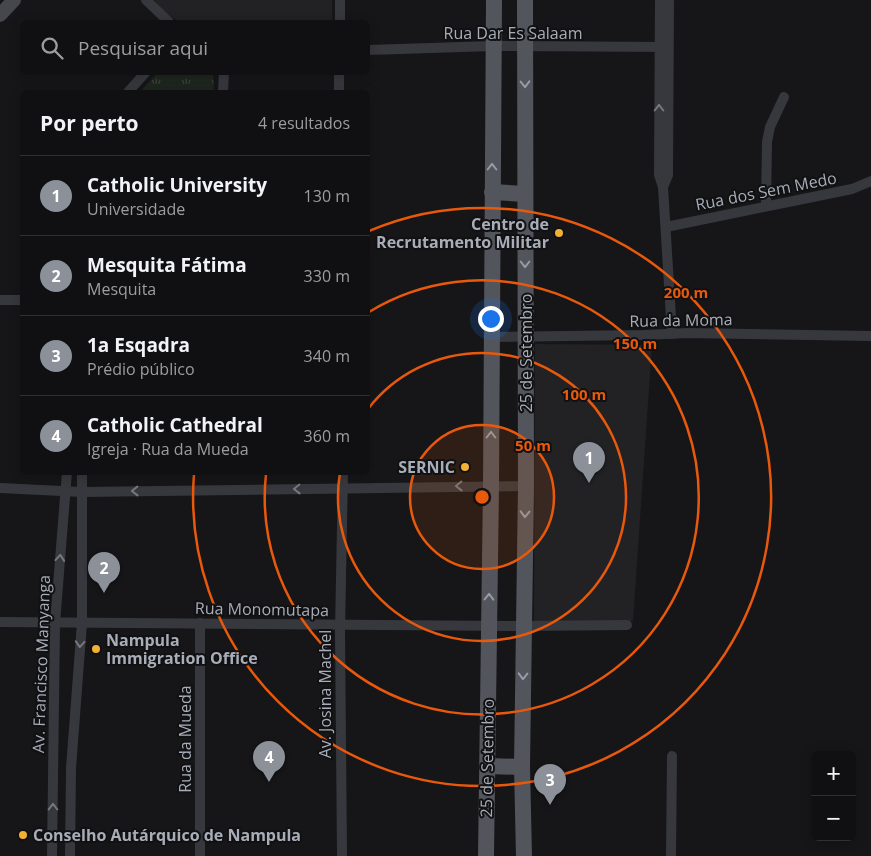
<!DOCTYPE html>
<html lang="pt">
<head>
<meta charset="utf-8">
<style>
  body { margin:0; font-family:"Open Sans",sans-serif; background:#1e1e20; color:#f1f3f6 }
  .controls { position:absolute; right:15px; bottom:15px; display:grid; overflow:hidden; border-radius:8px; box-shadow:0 2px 12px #0003 }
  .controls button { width:45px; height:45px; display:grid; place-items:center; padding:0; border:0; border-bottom:1px solid #303032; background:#101012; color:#f1f3f6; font:25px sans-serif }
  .you { position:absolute; left:490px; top:318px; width:18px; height:18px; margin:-12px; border:4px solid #fff; border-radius:50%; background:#1a73e8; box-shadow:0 0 0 8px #1a73e833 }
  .badge { display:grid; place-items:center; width:32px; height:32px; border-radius:50%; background:#8c9099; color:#fff; font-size:16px; font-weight:700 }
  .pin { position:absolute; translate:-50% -41px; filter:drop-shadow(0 1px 2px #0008) }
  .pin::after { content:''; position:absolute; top:26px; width:18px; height:15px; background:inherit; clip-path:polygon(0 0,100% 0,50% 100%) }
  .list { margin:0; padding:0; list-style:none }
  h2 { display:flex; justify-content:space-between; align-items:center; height:65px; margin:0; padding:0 20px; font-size:21px }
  h2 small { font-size:16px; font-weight:400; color:#9c9d9f }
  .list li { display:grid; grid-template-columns:32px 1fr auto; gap:15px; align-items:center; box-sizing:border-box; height:80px; padding:0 20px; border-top:1px solid #303032 }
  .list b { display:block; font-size:19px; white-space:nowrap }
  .list p { margin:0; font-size:16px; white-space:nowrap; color:#9c9d9f }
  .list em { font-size:16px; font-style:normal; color:#9c9d9f }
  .icon { flex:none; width:28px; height:28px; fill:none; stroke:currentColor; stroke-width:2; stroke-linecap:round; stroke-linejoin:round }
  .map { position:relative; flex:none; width:871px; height:856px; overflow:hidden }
  .search { position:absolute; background:#101012; box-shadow:0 2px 12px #0003; left:20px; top:20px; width:350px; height:55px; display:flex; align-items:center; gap:12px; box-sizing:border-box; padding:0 18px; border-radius:8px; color:#9c9d9f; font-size:19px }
  .panel { position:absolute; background:#101012; box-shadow:0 2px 12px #0003; left:20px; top:90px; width:350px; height:385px; border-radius:8px }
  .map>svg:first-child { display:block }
  .built { fill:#222225 }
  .park { fill:url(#park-tufts) }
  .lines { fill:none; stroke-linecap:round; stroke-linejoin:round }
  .street { stroke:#37383d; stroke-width:10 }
  .secondary { stroke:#45474d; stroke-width:14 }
  .primary { stroke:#53555c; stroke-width:16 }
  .oneway { stroke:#979ba6 }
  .oneway2 { stroke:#757881 }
  .ring { fill:none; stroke:#e8590c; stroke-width:2.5 }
  .poi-dot { fill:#f2b134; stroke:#111113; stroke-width:2 }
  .labels { text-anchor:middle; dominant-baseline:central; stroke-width:4; stroke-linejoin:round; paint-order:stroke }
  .street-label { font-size:16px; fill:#a8adb8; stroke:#111113 }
  .poi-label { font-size:16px; font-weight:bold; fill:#a8adb8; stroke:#111113; text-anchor:end }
  .centre { fill:#e8590c; stroke:#111113; stroke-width:2.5 }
  .ring-label { font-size:15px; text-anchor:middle; font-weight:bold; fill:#e8590c; stroke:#111113; stroke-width:4; stroke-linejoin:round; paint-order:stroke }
</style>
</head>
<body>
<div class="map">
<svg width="871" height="856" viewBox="0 0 871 856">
  <defs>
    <pattern id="park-tufts" width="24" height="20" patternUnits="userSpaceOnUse" patternTransform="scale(1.25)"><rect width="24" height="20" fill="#1e261f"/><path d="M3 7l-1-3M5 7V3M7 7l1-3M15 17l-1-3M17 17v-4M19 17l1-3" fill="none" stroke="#3c433d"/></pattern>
  </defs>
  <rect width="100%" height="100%" fill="#161618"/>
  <g class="built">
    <polygon points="154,0 332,0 332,22 181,22 166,14"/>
    <polygon points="535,344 652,345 633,621 534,621"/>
  </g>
  <polygon class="park" points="158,72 213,73 214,92 140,92"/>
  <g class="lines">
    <g class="street">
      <polyline points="146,0 169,22"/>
      <polyline points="660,0 659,175 663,187 672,334"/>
      <polyline points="340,22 340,0"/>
      <polyline points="368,50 493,46 668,47"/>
      <polyline points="128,92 146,72"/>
      <polyline points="223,92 224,72"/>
      <polyline points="339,92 339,72"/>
      <polyline points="663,187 668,175 669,0"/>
      <polyline points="766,206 767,142 770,127 784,97"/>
      <polyline points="666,227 852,189 871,181"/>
      <polyline points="0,300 22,300"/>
      <polyline points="492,337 644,335 688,333 871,336"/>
      <polyline points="0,488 82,492 526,486"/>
      <polyline points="0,622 524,626 627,625"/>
      <polyline points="52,856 55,623 67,472"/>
      <polyline points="70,856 71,768 82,623 82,472"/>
      <polyline points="200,856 200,623"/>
      <polyline points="342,856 340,631 343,472"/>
      <polyline points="671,856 672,756"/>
    </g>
    <polyline class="secondary" points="0,15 14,0"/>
    <g class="primary">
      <polyline points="492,192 525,194"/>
      <polyline points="488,766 522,767"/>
      <polyline points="486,856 491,486 494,0"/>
      <polyline points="524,856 522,767 526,486 525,0"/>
    </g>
  </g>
  <defs><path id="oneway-chevron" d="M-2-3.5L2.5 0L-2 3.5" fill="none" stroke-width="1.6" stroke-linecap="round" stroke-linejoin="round" transform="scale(1.25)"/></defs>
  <g class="oneway">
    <use href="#oneway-chevron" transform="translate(525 84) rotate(89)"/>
    <use href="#oneway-chevron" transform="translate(492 167) rotate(-90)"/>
    <use href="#oneway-chevron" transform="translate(525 264) rotate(90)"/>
    <use href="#oneway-chevron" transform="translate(491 435) rotate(-90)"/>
    <use href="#oneway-chevron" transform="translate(525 514) rotate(91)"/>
    <use href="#oneway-chevron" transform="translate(489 597) rotate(-89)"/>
    <use href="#oneway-chevron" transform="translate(523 676) rotate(91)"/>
  </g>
  <g class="oneway2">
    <use href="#oneway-chevron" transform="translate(659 108) rotate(-90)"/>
    <use href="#oneway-chevron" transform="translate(459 486) rotate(179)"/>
    <use href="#oneway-chevron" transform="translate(297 489) rotate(179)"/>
    <use href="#oneway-chevron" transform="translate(135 491) rotate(179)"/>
    <use href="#oneway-chevron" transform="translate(60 558) rotate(-85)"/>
    <use href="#oneway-chevron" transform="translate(80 644) rotate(94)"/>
    <use href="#oneway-chevron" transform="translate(53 807) rotate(-90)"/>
  </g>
  <circle cx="482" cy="497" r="72" fill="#e8590c" fill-opacity=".12"/>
  <g class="ring">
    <circle cx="482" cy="497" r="72"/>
    <path d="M368 409A144 144 0 1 1 340 473"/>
    <path d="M369 312A217 217 0 1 1 266 474"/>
    <path d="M369 231A289 289 0 1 1 194 474"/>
  </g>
  <g class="poi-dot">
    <circle cx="559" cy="233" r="5"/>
    <circle cx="465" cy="467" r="5"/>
    <circle cx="96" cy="649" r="5"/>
    <circle cx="23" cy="835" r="5"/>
  </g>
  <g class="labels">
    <g class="street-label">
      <text x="513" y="33">Rua Dar Es Salaam</text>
      <text transform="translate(766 191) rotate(-11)">Rua dos Sem Medo</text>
      <text transform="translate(681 320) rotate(-1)">Rua da Moma</text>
      <text transform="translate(526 353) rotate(-90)">25 de Setembro</text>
      <text transform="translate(262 609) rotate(1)">Rua Monomutapa</text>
      <text transform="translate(41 664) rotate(-88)">Av. Francisco Manyanga</text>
      <text transform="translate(325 694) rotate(-90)">Av. Josina Machel</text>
      <text transform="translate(185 739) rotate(-90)">Rua da Mueda</text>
      <text transform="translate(487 758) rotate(-89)">25 de Setembro</text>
    </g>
    <g class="poi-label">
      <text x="549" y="224">Centro de<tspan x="549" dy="18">Recrutamento Militar</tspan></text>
      <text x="455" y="467">SERNIC</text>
      <text x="106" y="640" text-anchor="start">Nampula<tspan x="106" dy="18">Immigration Office</tspan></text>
      <text x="33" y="835" text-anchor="start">Conselho Autárquico de Nampula</text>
    </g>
  </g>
  <circle cx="482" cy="497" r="8" class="centre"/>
  <g class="ring-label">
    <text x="686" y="298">200 m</text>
    <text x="635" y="349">150 m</text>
    <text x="584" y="400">100 m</text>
    <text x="533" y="451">50 m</text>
  </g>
</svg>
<div class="controls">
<button>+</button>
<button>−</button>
</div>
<div class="you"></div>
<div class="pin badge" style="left:589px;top:483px">1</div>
<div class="pin badge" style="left:104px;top:593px">2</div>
<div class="pin badge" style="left:550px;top:805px">3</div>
<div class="pin badge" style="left:269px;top:782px">4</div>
<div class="search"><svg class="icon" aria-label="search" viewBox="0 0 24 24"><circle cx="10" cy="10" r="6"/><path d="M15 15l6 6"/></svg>Pesquisar aqui</div>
<section class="panel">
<h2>Por perto<small>4 resultados</small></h2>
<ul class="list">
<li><span class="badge">1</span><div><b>Catholic University</b><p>Universidade</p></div><em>130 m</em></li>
<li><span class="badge">2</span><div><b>Mesquita Fátima</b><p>Mesquita</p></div><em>330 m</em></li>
<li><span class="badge">3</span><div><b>1a Esqadra</b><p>Prédio público</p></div><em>340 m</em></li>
<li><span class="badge">4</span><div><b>Catholic Cathedral</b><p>Igreja · Rua da Mueda</p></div><em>360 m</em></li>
</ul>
</section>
</div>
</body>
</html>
